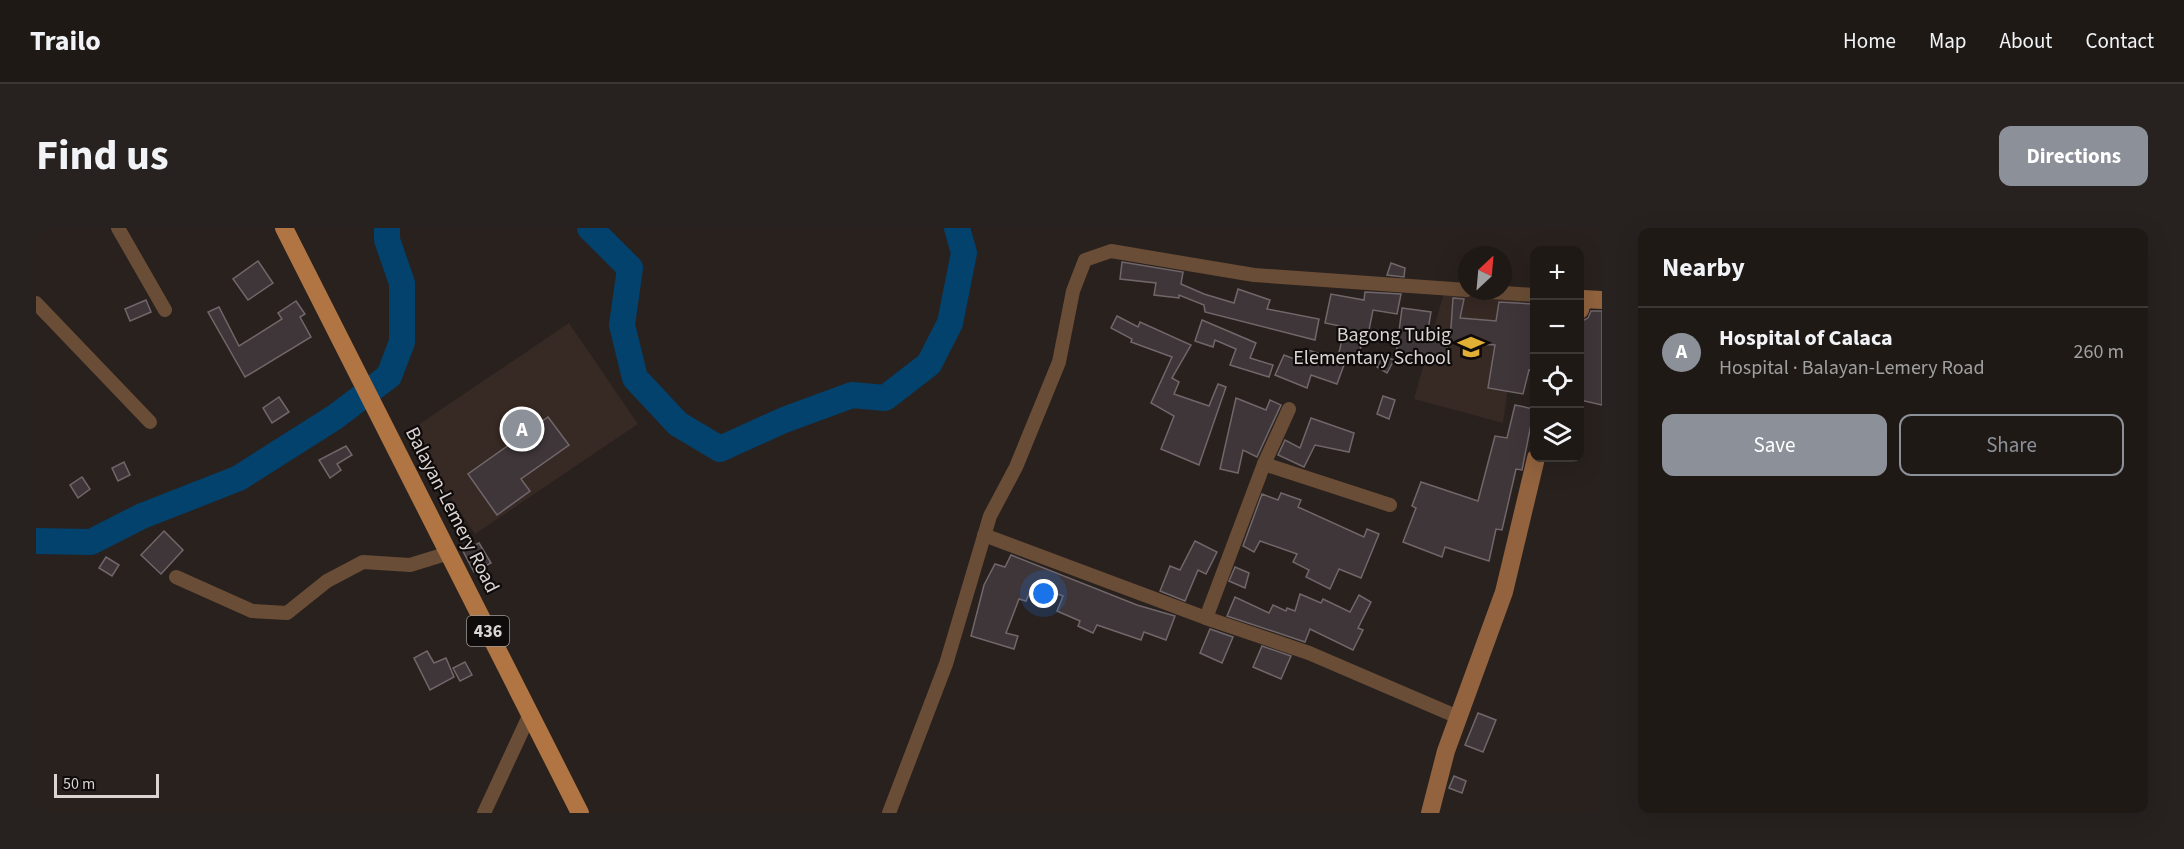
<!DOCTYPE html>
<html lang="en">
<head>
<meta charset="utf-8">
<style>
  body { margin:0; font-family:"Source Sans 3",sans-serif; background:#27221f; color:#f1f3f6 }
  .controls { position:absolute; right:18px; top:18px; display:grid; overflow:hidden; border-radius:12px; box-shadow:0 6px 24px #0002 }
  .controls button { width:54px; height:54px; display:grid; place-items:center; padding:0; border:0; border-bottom:2px solid #3c3835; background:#1f1916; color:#f1f3f6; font:30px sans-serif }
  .compass { position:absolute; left:1422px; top:18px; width:54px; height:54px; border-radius:50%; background:#1f1916; box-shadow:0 6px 24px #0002; rotate:26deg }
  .scale { position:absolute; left:18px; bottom:15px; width:105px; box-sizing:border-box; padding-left:6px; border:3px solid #dad4d2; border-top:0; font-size:16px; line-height:21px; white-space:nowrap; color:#dad4d2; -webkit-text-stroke:4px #0f0b0a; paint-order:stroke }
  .you { position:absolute; left:1008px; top:366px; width:21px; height:21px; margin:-15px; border:4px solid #fff; border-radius:50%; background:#1a73e8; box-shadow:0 0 0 9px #1a73e833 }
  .badge { display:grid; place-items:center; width:39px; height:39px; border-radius:50%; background:#8c9099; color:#fff; font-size:20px; font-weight:700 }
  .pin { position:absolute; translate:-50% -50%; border:3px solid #fff; box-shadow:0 2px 6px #0006 }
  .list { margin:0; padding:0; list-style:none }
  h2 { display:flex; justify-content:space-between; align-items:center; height:78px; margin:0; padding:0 24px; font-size:26px }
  h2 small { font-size:20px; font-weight:400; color:#a1a0a1 }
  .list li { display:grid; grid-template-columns:39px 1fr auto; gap:18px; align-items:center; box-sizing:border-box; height:90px; padding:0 24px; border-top:2px solid #3c3835 }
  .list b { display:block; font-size:22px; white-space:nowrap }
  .list p { margin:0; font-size:20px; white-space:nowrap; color:#a1a0a1 }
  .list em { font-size:20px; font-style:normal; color:#a1a0a1 }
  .actions { display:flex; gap:12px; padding:18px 24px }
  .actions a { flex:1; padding:14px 0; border:2px solid #8c9099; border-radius:12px; text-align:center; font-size:21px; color:#8c9099 }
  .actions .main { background:#8c9099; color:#fff }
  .icon { flex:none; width:33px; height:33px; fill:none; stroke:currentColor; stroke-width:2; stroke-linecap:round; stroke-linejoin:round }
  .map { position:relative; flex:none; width:1566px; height:585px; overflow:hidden; border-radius:12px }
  header { display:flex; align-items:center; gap:36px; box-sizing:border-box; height:84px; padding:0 30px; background:#1f1916; border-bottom:2px solid #3c3835 }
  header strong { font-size:28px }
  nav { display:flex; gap:33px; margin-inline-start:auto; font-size:21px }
  .intro { display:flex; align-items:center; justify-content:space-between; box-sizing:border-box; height:144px; padding:0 36px }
  h1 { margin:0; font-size:42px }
  .button { padding:15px 27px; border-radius:12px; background:#8c9099; color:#fff; font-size:21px; font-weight:700 }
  main { display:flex; gap:36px; padding:0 36px }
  aside { flex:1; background:#1f1916; border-radius:12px; box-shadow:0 6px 24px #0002 }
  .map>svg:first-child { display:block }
  .built { fill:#372924 }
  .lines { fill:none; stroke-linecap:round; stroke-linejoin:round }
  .river { stroke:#02426d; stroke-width:26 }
  .building { fill:#3f363a; stroke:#71676b; stroke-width:1.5 }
  .street { stroke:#6a4d36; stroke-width:14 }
  .secondary { stroke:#92633e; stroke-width:18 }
  .primary { stroke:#b07543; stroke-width:18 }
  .labels { text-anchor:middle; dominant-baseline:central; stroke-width:4.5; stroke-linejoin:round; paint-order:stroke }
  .shield { fill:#0f0b0a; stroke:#9d9896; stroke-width:1.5 }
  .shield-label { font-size:18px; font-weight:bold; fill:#dad4d2 }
  .poi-label { font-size:20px; fill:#dad4d2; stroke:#0f0b0a; text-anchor:end }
  .street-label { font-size:20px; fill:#dad4d2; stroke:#0f0b0a }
</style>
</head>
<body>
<header>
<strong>Trailo</strong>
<nav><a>Home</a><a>Map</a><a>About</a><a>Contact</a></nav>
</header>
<div class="intro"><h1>Find us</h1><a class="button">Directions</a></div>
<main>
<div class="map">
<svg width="1566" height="585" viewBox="0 0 1566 585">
  <rect width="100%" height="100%" fill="#29211e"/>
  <g class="built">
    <polygon points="1409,61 1485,67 1467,195 1378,171"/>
    <polygon points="533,95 602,196 439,306 370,205"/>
  </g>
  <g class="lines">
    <g class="river">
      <polyline points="554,0 594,40 586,97 599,150 642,196 684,221 748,192 816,167 849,170 893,136 914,95 928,25 921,0"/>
      <polyline points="0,313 55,314 106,288 203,250 299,189 353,148 366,114 366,55 351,12 351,0"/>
    </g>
  </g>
  <g class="building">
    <polygon points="222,33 237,55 212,72 197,51"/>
    <polygon points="1086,34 1147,44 1145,56 1168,66 1198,75 1202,61 1234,72 1231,81 1283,91 1279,112 1169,84 1168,77 1143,67 1143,70 1118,67 1120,55 1084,51"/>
    <polygon points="1355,35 1369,40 1368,49 1351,47"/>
    <polygon points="1329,64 1365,66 1361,86 1337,82 1332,107 1328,106 1321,134 1302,129 1309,99 1289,95 1295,66 1328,72"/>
    <polygon points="1417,70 1428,71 1424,90 1449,92 1460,93 1463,74 1498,76 1498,143 1493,142 1487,166 1452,160 1459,117 1414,114"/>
    <polygon points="110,72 115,84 94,93 89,81"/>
    <polygon points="260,73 269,86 264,89 275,109 209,149 172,84 183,79 203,118 246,91 242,85"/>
    <polygon points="1366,80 1395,84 1391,108 1413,113 1407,136 1360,127"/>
    <polygon points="1555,83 1566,83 1566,177 1544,172 1544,110 1546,93 1552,90"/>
    <polygon points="1081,88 1102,99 1104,94 1155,117 1136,150 1143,154 1138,166 1173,178 1182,156 1190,159 1163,237 1125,221 1138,188 1115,175 1136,129 1095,114 1096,111 1075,100"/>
    <polygon points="1166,92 1220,115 1214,130 1237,137 1233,149 1194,137 1200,121 1179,112 1177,119 1159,113"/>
    <polygon points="1269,121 1309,134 1301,156 1275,147 1271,160 1239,147 1248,127 1266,134"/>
    <polygon points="1347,128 1358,132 1351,145 1341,139"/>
    <polygon points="1347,168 1359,172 1353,191 1341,186"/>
    <polygon points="243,169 253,184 236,195 227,180"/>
    <polygon points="1200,170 1230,182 1234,172 1245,177 1221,229 1207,222 1202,245 1184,241"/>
    <polygon points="1479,177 1498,181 1486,242 1480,241 1466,302 1460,301 1453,333 1409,319 1406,329 1367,314 1380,280 1376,278 1385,254 1442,273 1459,208 1471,210"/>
    <polygon points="512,189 533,217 485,251 494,263 461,287 432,246"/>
    <polygon points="1275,190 1318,205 1313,224 1279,217 1268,239 1242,227 1249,212 1264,220"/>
    <polygon points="310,218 316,227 301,236 305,242 294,250 283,232"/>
    <polygon points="88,234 94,247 82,253 76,240"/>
    <polygon points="46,249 54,261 42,270 34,257"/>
    <polygon points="1245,265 1265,272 1262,279 1328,309 1331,301 1343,306 1325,350 1303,341 1294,361 1270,349 1273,342 1257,334 1261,326 1224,313 1218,324 1207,318 1226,266 1242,272"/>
    <polygon points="128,303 147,322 125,346 105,327"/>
    <polygon points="1159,313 1181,324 1170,346 1162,342 1149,373 1124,363 1134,338 1144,342"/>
    <polygon points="443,315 455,335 438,344 427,323"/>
    <polygon points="975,327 1101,377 1139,388 1130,412 1108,404 1105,412 1061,397 1057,405 1042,398 1044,393 1021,383 1027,368 997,357 990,373 983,371 970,405 982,408 978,421 935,408 948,357 959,336 969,339"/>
    <polygon points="70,329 83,337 76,348 63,340"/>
    <polygon points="1199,339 1213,345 1209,360 1193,353"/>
    <polygon points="1264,366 1285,375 1287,371 1314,384 1323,367 1335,374 1322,400 1327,402 1317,422 1274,401 1269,414 1191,388 1199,369 1233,385 1237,377 1250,383 1251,380 1259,383"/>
    <polygon points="1174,401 1197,409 1186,435 1164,425"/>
    <polygon points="1226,418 1255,428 1245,451 1217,439"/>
    <polygon points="391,423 398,435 410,430 418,449 394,462 378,430"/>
    <polygon points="429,434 436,447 424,453 417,440"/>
    <polygon points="1442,485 1460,492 1447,524 1429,517"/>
    <polygon points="1418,548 1430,553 1426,565 1413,560"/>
  </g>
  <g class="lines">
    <g class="street">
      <polyline points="82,0 129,82"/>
      <polyline points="1441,63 1498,67"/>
      <polyline points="0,75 114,194"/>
      <polyline points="1228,236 1354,277"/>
      <polyline points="948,307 1170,390 1273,425 1422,489"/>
      <polyline points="140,349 216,383 251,385 291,353 327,334 374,337 413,325"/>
      <polyline points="1170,390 1228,236 1253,181"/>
      <polyline points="448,585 494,486"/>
      <polyline points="853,585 910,436 954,288 980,239 1023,134 1037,63 1049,32 1075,23 1218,47 1431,62"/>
    </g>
    <g class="secondary">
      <polyline points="1544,82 1547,71 1566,72"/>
      <polyline points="1394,585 1410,523 1468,364 1500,230"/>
    </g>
    <polyline class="primary" points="248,0 544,585"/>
  </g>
  <defs>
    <g id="school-bare" transform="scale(2.07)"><path d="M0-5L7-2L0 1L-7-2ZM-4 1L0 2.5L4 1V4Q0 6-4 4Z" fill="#e1af34" stroke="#0f0b0a" stroke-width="2.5" paint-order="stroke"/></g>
  </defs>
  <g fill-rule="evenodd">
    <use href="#school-bare" x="1435" y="119"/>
  </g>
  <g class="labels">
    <rect class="shield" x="431" y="388" width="42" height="30" rx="4.5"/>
    <g class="shield-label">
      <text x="452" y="403">436</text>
    </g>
    <g class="poi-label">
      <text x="1415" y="107">Bagong Tubig<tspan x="1415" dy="23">Elementary School</tspan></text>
    </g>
    <g class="street-label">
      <text transform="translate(416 282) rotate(63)">Balayan-Lemery Road</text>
    </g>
  </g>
</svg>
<div class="controls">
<button>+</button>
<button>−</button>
<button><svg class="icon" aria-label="locate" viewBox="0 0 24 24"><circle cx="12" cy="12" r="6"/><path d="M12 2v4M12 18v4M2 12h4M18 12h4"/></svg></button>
<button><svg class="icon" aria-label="layers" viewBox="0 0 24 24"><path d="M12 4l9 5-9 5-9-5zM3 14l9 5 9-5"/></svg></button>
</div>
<svg class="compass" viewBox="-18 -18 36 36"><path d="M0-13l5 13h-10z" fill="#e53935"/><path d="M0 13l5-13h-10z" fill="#a1a0a1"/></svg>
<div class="scale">50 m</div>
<div class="you"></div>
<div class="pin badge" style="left:486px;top:201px">A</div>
</div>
<aside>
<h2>Nearby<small></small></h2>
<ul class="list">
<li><span class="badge">A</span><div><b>Hospital of Calaca</b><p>Hospital · Balayan-Lemery Road</p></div><em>260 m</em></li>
</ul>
<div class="actions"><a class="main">Save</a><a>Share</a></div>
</aside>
</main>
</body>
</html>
